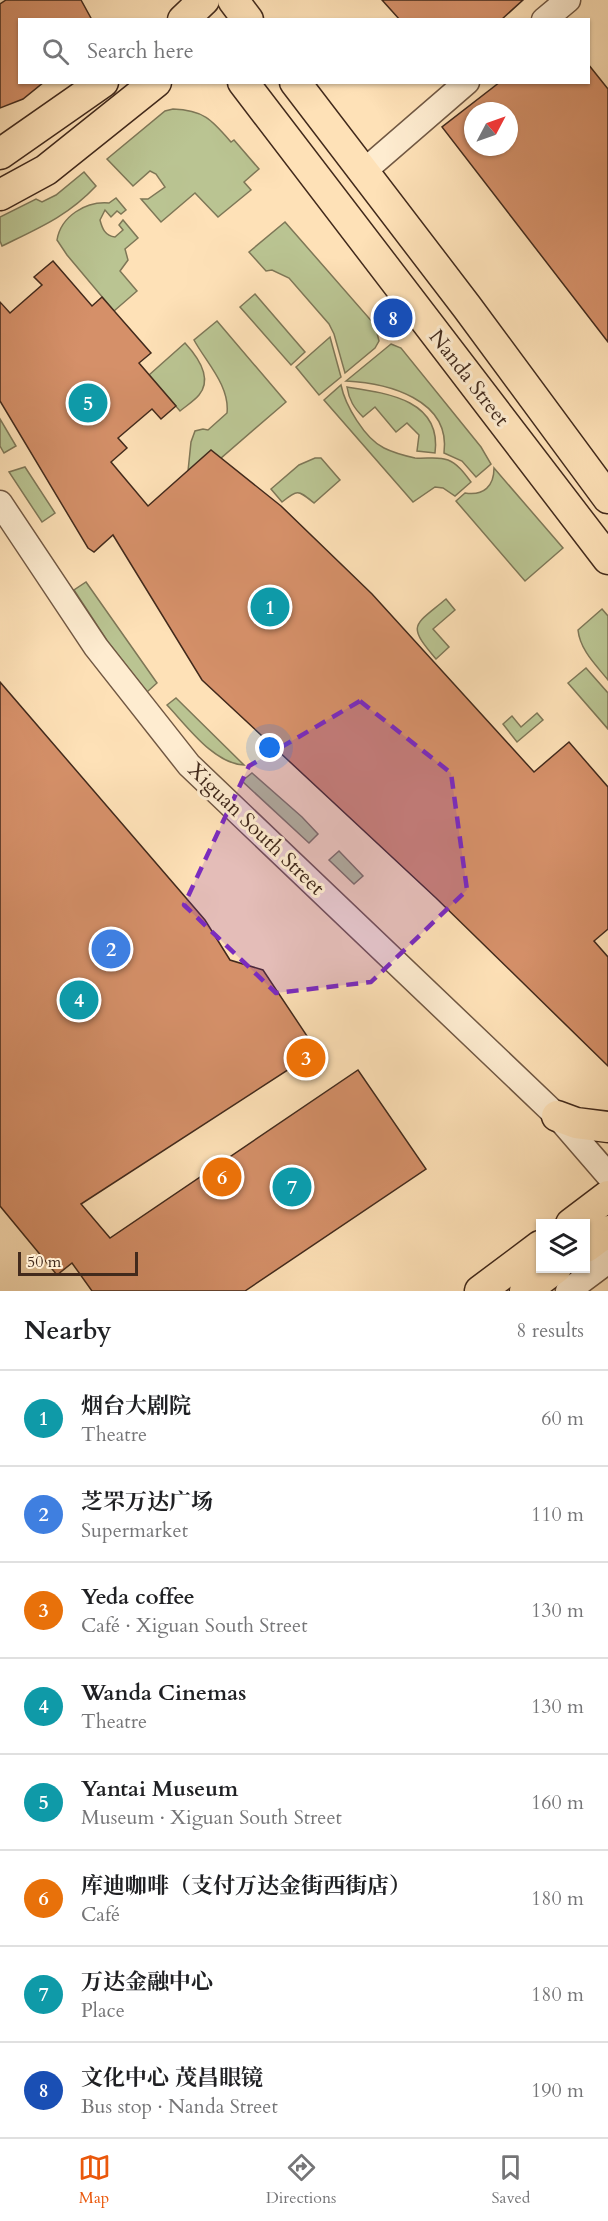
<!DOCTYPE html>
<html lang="en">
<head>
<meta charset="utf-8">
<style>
  body { margin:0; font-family:Cardo,"Noto Serif SC",serif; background:#f2f2f2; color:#202124 }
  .controls { position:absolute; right:18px; bottom:18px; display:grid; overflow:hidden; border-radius:0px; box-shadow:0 2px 4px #0004 }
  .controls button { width:54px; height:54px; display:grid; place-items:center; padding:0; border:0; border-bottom:2px solid #e0e0e0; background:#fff; color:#202124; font:30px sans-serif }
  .compass { position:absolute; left:464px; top:102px; width:54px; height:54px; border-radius:50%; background:#fff; box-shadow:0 2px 4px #0004; rotate:49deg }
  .scale { position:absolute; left:18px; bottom:15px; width:120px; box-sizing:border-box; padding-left:6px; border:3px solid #422a1c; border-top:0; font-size:16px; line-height:21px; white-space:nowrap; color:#422a1c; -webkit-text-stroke:4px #feecd0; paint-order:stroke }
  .you { position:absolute; left:270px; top:748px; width:21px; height:21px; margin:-15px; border:4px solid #fff; border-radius:50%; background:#1a73e8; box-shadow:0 0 0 9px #1a73e833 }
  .badge { display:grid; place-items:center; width:39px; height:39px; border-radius:50%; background:#ea580c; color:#fff; font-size:20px; font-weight:700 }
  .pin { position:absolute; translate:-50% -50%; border:3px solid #fff; box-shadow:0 2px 6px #0006 }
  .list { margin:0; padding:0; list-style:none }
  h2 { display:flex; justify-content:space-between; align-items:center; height:78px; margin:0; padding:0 24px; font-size:26px }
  h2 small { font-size:20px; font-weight:400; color:#757577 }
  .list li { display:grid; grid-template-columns:39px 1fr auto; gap:18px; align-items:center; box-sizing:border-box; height:96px; padding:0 24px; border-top:2px solid #e0e0e0 }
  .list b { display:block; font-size:22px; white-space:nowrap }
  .list p { margin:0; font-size:20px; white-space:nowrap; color:#757577 }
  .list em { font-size:20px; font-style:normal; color:#757577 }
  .icon { flex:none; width:33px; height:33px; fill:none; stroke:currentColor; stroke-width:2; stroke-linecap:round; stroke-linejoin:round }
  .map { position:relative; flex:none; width:608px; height:1291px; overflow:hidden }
  .search { position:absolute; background:#fff; box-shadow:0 2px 4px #0004; left:18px; right:18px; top:18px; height:66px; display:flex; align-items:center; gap:15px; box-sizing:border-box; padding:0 21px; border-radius:0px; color:#757577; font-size:22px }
  .sheet { height:846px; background:#fff }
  nav { display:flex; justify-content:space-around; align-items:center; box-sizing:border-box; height:84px; border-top:2px solid #e0e0e0; background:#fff; font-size:16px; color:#757577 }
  nav a { display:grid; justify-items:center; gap:3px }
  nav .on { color:#ea580c }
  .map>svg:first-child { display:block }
  .green { fill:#bac492; stroke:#7e7757; stroke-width:1.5 }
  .building { fill:#d59069; stroke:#422a1c; stroke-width:1.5; fill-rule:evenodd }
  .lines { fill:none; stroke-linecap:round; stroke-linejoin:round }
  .minor-casing { stroke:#715843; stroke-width:27 }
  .major-casing { stroke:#422a1c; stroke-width:33 }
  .minor { stroke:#feecd0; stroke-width:24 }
  .major { stroke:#fee1b7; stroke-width:30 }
  .marked { fill:#7b2cbf; fill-opacity:0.2; stroke:#7b2cbf; stroke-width:4.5; stroke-dasharray:12 8; stroke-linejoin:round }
  .labels { text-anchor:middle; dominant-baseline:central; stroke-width:6; stroke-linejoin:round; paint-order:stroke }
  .street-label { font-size:21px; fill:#422a1c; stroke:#feecd0 }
</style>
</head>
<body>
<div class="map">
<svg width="608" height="1291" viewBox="0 0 608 1291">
  <rect width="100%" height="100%" fill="#fee1b7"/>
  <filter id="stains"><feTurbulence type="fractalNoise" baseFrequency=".00333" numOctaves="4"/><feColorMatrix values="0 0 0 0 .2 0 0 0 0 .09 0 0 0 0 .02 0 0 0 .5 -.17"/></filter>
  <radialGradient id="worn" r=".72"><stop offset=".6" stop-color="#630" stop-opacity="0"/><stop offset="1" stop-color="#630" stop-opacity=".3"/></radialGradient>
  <g class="green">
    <path d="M173,109C204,110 212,120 231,142L234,140L259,169L244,182L251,190L218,217L195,193L161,222L141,199H148L165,187L156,174L150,171L133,186L107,159L165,111Z"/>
    <path d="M84,172L96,186C68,216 39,228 2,246L0,241V217L36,199L42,202L56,195Z"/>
    <path d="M116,198L126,210L121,214L117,211L111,217L105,210L100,220C102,228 105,236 115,237L123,230L119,225L123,220L138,238L125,249L128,260L120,271L137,291L114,311L67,255L57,240C61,216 86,201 109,203Z"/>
    <polygon points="285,222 375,325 379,341 375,348 345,373 334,334 329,324 289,278 272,270 266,271 249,252"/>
    <polygon points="255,294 305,352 291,365 240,307"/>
    <path d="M217,321L286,402L221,458L188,471L191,442L195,431L203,429L208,430L227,413C230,386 206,362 194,340Z"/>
    <polygon points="330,337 341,377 319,395 296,367"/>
    <path d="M185,343C197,356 213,378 199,395C194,401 186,406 180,411L149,375Z"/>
    <path d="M391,344L401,348L481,447L491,464L476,477L462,461L444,453C451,399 387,383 346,381Z"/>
    <path d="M341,385C345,405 365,439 384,448C392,452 406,456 415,458C426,459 438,456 448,460C458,464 465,474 471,482L455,496L443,488L435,487L413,502L324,400Z"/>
    <path d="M347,387C387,393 442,400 435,453L417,451L419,435L407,423L396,432L375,407L363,417C354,408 349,400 347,387Z"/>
    <polygon points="0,419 16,446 4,453 0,446"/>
    <path d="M315,458H321L340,480L314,503C298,490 298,489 282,502L271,489L299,465Z"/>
    <polygon points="25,467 55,513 42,522 9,472"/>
    <path d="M494,468L563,548L525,581L456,501L465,493C484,496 494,486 494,468Z"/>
    <polygon points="86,582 157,683 147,692 108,642 74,590"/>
    <path d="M446,599L455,610L433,629L449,647L436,659C406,624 414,626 446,599Z"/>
    <path d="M602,609L608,616V680C596,665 580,650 578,630Z"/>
    <polygon points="586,668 608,693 608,729 568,683"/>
    <path d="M176,698L244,765C214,764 187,726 167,705Z"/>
    <polygon points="537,713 543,720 517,742 503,724 512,716 521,727"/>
    <polygon points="252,773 302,817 318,834 309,843 242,781"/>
    <polygon points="339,851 363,876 354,884 329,860"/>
  </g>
  <g class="building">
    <polygon points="6,0 81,0 92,20 20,20 20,82 44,82 23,99 0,108 0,4"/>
    <polygon points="382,0 523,0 501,20 400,20"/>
    <path d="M588,64L608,89V342L442,127L500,82H588ZM473,111H509V147H473Z"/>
    <polygon points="53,261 92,306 102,297 151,353 139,363 176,406 161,419 152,409 118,438 127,448 111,462 148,506 211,450 281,506 372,594 534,772 569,742 608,787 608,929 594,941 608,957 608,1066 436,898 202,680 113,535 94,552 88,548 0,401 0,302 10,313 42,285 34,277"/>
    <polygon points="0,682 205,920 230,960 263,970 317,1051 81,1204 110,1238 358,1070 426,1169 245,1291 92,1291 72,1263 57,1275 0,1206"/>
  </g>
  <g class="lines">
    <g class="minor-casing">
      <g id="minor">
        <polyline points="544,20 568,0"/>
        <polyline points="363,172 467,82"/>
        <polyline points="0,503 96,647 189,765 557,1116 608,1175"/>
        <polyline points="568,1291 608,1261"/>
      </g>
    </g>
    <g class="major-casing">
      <g id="major">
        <polyline points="233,0 248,20"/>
        <polyline points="183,20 204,0"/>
        <polyline points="243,82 608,559"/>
        <polyline points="295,82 467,307 608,498"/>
        <polyline points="0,154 103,82"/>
        <polyline points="0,195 46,170 156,82"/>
        <polyline points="557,1116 576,1123 608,1127"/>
        <polyline points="571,1224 608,1196"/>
        <polyline points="586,1247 608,1231"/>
        <polyline points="480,1291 540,1246"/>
        <polyline points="525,1291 556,1268"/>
      </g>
    </g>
    <use href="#minor" class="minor"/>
    <use href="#major" class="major"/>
  </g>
  <path class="marked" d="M360,701L451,773L467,890L371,982L276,993L184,905L249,766Z"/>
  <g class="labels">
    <g class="street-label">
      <text transform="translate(469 378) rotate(52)">Nanda Street</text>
      <text transform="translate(256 829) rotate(44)">Xiguan South Street</text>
    </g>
  </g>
  <rect width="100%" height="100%" filter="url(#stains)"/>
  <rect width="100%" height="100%" fill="url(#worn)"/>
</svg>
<div class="controls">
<button><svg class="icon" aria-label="layers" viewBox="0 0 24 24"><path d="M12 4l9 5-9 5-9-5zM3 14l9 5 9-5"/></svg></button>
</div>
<svg class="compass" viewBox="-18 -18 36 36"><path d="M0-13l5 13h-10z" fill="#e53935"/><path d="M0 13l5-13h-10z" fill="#757577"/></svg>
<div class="scale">50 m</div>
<div class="you"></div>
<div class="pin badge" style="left:270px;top:607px;background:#0f9aa8">1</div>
<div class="pin badge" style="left:111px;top:949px;background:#3f7fe0">2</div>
<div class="pin badge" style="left:306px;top:1058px;background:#e8710a">3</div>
<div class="pin badge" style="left:79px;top:1000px;background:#0f9aa8">4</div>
<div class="pin badge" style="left:88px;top:403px;background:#0f9aa8">5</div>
<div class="pin badge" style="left:222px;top:1177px;background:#e8710a">6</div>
<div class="pin badge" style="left:292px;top:1187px;background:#0f9aa8">7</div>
<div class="pin badge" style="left:393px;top:318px;background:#1a4fb4">8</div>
<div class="search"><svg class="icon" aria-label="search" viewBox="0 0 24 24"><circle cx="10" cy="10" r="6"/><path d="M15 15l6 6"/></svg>Search here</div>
</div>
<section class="sheet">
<h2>Nearby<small>8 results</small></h2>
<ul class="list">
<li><span class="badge" style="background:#0f9aa8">1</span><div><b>烟台大剧院</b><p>Theatre</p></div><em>60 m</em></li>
<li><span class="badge" style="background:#3f7fe0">2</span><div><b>芝罘万达广场</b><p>Supermarket</p></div><em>110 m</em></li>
<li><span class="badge" style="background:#e8710a">3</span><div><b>Yeda coffee</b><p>Café · Xiguan South Street</p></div><em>130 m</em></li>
<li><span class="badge" style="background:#0f9aa8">4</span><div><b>Wanda Cinemas</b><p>Theatre</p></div><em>130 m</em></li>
<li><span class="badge" style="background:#0f9aa8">5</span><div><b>Yantai Museum</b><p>Museum · Xiguan South Street</p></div><em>160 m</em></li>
<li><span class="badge" style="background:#e8710a">6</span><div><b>库迪咖啡（支付万达金街西街店）</b><p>Café</p></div><em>180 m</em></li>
<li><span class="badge" style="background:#0f9aa8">7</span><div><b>万达金融中心</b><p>Place</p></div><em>180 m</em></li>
<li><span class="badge" style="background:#1a4fb4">8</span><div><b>文化中心 茂昌眼镜</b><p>Bus stop · Nanda Street</p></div><em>190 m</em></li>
</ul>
</section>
<nav>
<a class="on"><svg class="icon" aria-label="map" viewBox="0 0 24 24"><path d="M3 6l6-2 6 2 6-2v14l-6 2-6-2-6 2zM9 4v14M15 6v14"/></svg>Map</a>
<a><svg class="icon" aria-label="directions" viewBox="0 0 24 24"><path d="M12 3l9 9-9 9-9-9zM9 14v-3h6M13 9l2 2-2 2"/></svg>Directions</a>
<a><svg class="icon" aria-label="saved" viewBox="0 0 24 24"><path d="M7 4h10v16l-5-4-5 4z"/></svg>Saved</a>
</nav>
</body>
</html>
